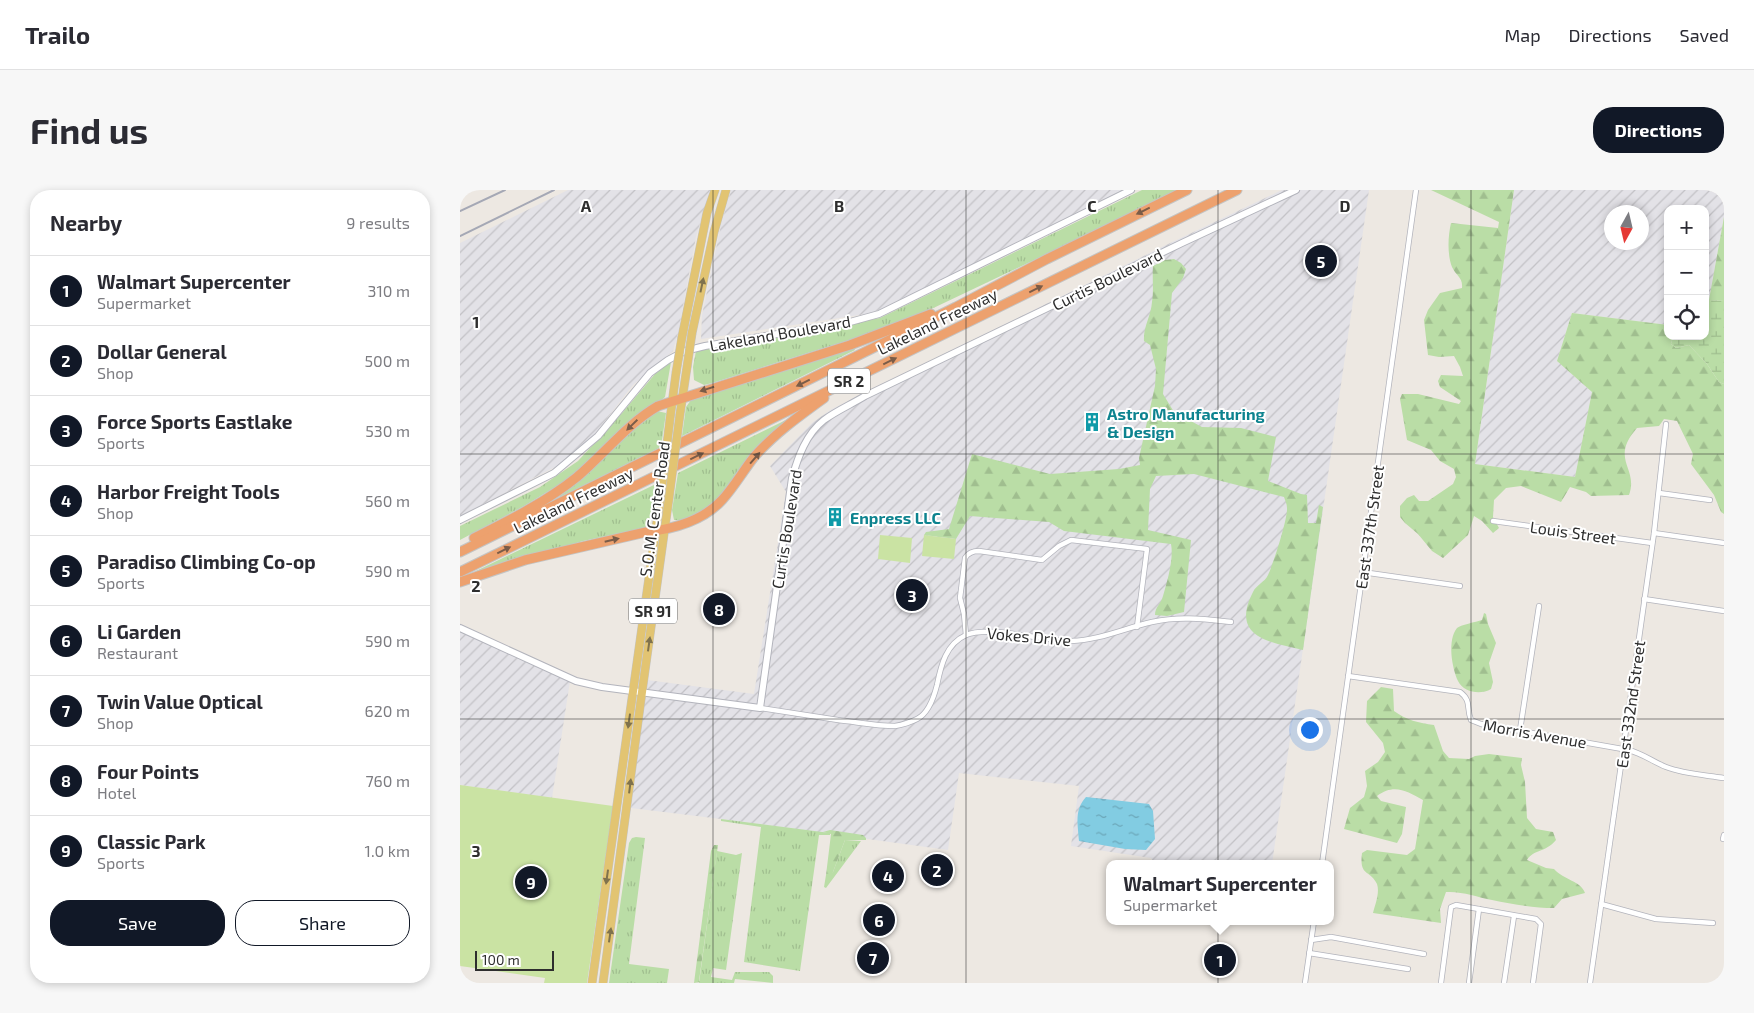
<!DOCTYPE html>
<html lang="en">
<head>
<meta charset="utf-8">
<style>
  body { margin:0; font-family:"Exo 2",sans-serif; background:#f7f7f7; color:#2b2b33 }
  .controls { position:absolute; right:15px; top:15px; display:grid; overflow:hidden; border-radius:10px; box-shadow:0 2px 8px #0003 }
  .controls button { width:45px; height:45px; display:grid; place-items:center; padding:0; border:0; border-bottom:1px solid #e1e1e2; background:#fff; color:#2b2b33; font:25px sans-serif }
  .compass { position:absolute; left:1144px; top:15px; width:45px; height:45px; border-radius:50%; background:#fff; box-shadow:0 2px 8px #0003; rotate:188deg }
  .scale { position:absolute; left:15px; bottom:12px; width:79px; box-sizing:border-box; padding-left:5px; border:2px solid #2e2e2e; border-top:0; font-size:14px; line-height:18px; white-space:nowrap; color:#2e2e2e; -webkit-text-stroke:4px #fff; paint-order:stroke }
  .you { position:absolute; left:849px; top:539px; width:18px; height:18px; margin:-12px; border:4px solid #fff; border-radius:50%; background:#1a73e8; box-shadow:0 0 0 8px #1a73e833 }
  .badge { display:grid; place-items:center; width:32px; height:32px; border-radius:50%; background:#111827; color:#fff; font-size:16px; font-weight:700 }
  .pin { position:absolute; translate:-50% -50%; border:2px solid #fff; box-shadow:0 1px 5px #0006 }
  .popup { position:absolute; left:646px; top:670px; width:228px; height:65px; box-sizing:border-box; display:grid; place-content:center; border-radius:10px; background:#fff; filter:drop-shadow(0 1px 4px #0005); font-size:16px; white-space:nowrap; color:#7c7c81 }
  .popup b { font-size:19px; color:#2b2b33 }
  .popup::after { content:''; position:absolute; left:50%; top:100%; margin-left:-10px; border:10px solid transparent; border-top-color:#fff }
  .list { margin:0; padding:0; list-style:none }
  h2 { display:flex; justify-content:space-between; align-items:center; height:65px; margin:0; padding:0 20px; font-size:21px }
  h2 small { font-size:16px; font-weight:400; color:#7c7c81 }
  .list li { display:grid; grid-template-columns:32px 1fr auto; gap:15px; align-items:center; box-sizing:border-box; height:70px; padding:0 20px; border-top:1px solid #e1e1e2 }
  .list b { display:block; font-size:19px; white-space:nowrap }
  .list p { margin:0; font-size:16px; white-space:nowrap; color:#7c7c81 }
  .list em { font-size:16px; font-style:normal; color:#7c7c81 }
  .actions { display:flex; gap:10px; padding:15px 20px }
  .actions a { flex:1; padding:11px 0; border:1px solid #111827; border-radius:20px; text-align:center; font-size:18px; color:#111827 }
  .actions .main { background:#111827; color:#fff }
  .icon { flex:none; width:28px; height:28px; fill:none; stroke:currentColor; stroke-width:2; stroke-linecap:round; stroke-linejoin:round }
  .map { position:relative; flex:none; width:1264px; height:793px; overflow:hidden; border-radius:20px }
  header { display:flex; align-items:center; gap:30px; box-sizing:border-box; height:70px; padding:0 25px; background:#fff; border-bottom:1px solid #e1e1e2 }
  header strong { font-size:24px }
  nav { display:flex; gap:28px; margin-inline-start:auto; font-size:18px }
  .intro { display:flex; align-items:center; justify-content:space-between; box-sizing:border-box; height:120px; padding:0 30px }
  h1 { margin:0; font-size:35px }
  .button { padding:12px 22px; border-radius:20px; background:#111827; color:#fff; font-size:18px; font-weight:700 }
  main { display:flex; gap:30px; padding:0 30px }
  aside { flex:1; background:#fff; border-radius:20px; box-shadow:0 2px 8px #0003 }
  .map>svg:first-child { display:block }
  .industrial { fill:url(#industrial-furrows); fill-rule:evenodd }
  .grass { fill:url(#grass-tufts) }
  .forest { fill:url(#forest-firs) }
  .wetland { fill:url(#wetland-marsh) }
  .pitch { fill:#cae3a3 }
  .water { fill:url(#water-ripples) }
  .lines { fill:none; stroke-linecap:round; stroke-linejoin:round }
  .street-casing { stroke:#b3b4bc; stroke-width:6 }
  .secondary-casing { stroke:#b3b4bc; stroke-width:8 }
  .primary-casing { stroke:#c4c4c4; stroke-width:9 }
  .highway-casing { stroke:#c4c4c4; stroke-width:11 }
  .street { stroke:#fff; stroke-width:4.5 }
  .secondary { stroke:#fff; stroke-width:6 }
  .primary { stroke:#e2c472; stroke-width:8 }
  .highway { stroke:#eda16e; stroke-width:9 }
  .rail { stroke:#a5a8b5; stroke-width:2 }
  .primary-bridge-casing { stroke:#c4c4c4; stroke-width:9; stroke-linecap:butt }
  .primary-bridge { stroke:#e2c472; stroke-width:8 }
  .oneway { fill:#7a5c48 }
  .oneway2 { fill:#7f724d }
  .grid { fill:none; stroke:#2e2e2e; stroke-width:1; stroke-opacity:0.55 }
  .labels { text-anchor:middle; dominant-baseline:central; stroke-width:4; stroke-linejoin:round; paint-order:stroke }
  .shield { fill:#fff; stroke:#6d6d6d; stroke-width:1 }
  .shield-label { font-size:15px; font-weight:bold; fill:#2e2e2e }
  .street-label { font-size:16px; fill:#2e2e2e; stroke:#fff }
  .culture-label { font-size:16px; font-weight:bold; fill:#0d838f; stroke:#fff; text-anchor:start }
  .grid-label { font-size:16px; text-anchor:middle; font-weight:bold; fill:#2e2e2e; stroke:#fff; stroke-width:4; stroke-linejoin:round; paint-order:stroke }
</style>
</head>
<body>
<header>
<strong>Trailo</strong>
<nav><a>Map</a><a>Directions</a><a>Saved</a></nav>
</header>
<div class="intro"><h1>Find us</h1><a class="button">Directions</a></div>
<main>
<aside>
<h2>Nearby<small>9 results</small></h2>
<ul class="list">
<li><span class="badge">1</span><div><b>Walmart Supercenter</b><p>Supermarket</p></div><em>310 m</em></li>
<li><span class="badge">2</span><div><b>Dollar General</b><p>Shop</p></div><em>500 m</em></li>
<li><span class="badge">3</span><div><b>Force Sports Eastlake</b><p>Sports</p></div><em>530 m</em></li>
<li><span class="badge">4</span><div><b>Harbor Freight Tools</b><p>Shop</p></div><em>560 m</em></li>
<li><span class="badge">5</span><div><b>Paradiso Climbing Co-op</b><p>Sports</p></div><em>590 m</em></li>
<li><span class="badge">6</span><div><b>Li Garden</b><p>Restaurant</p></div><em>590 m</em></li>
<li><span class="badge">7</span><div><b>Twin Value Optical</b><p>Shop</p></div><em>620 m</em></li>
<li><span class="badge">8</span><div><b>Four Points</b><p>Hotel</p></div><em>760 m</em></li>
<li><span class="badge">9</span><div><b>Classic Park</b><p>Sports</p></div><em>1.0 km</em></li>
</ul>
<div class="actions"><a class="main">Save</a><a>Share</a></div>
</aside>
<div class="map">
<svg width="1264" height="793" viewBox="0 0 1264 793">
  <defs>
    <pattern id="industrial-furrows" width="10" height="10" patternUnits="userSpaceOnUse" patternTransform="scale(1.25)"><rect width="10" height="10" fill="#e3e2e7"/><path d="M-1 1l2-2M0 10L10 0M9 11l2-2" fill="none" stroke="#c3c2c6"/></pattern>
    <pattern id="grass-tufts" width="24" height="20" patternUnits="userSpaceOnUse" patternTransform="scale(1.25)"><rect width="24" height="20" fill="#badda6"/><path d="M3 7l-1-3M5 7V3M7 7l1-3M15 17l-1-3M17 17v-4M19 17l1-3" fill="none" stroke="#a0be8f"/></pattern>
    <pattern id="forest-firs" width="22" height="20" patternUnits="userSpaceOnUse" patternTransform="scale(1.25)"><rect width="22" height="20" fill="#badda6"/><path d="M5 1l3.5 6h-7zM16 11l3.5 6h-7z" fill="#a0be8f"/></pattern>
    <pattern id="wetland-marsh" width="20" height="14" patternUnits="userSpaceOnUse" patternTransform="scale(1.25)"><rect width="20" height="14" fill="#badda6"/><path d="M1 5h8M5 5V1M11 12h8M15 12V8" fill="none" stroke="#a0be8f"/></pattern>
    <pattern id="water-ripples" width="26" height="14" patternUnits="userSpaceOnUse" patternTransform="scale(1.25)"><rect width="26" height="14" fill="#82cce2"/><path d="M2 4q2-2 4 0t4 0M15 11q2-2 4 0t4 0" fill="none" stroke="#6ba6b8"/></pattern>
  </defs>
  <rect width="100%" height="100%" fill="#ede8e2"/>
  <g class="industrial">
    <polygon points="108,0 250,0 236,47 218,143 213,161 173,195 134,245 97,276 0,326 0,53"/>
    <polygon points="271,0 664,0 419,120 406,124 241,149 242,125 261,35"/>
    <polygon points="822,0 909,0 812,674 695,674 691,668 611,656 619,596 499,583 488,660 261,629 171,618 187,490 294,504 326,302 310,276 352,233 372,219 706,55"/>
    <path d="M1054,0H1264V27L1245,133V19H1208V135L1112,123L1097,171L1132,202L1115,287L1015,274ZM1152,22H1182V52H1152Z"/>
    <polygon points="0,440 110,491 92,608 0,595"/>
  </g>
  <g class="grass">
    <polygon points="682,0 721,0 465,122 415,142 252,193 244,195 234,190 233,177 236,161 420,128"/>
    <polygon points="394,158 395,160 222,246 226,217 231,210"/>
    <polygon points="211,172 205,207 115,285 64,316 0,350 0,336 80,297 118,271 162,223 195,184"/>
    <polygon points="197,221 206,223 201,257 100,307 99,304 168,243"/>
    <polygon points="334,226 249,319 222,330 214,330 212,320 218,283"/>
    <polygon points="196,294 190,337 123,351 17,384 16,381"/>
    <polygon points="261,629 370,643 370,645 359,645 340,781 284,772 301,637 261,631"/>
    <polygon points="176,647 185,648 169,774 209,779 207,793 149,793 169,653 172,648"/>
    <polygon points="385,650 401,651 366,698 364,697 366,685 373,682"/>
    <polygon points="257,661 276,665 282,663 266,780 253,778 251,787 272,790 275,782 309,782 313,786 313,793 275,789 274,793 239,793"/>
  </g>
  <g class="forest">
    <path d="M971,0H1054L1015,274L1115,287L1132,202L1097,171L1112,123L1208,135V146H1213L1211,154L1216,158L1229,155L1247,174L1259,192L1264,194V324L1261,322L1254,305L1231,274L1233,264L1217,231L1204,229L1199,236L1177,238C1149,270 1179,277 1169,305L1131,306L1126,302L1110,297L1101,312L1061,296L1046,298L1034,310L1033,327L1039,338L1033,343L1022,331L1014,326L1008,345L983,368L972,361L958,344L945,333L940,327V316L947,308L954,305L959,311H968L993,294L996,287L994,279L980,271L971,260L947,250L940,209L942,204H958L999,214L1001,211L980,197L978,191L981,185L1003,186L1000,177L994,166L979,167L968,165L964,130L968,120L980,103L1002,98C1003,87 996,86 992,77C987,64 988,46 991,33L1038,38L1039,32Z"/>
    <polygon points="1264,27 1264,111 1249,110"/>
    <path d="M714,69L721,73L726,79L723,88L712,103L703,204L714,222L742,237L781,238L816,247L808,291L841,304L847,305L848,333H856L859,315L863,317L843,460C809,452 770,447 793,402C796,395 805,392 808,385C813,375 828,328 827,318C827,314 825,310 824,307L734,284L696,286L690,299L688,340L731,350L724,422L707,426L695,425C695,417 701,414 703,406C707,392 714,369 711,354L604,341L589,332L510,326L496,349L464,345L466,342L489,339L512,264L590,284L659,279L680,275L679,268L695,196L696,179L690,155L684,151C683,137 691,126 692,112C694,100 692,88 693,76L705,70Z"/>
    <path d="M1024,423L1026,424L1028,434L1036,453L1029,473L1033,492L1031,499C1021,505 1004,503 998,491C992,478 987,450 997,438C1000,435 1016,432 1022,430Z"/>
    <path d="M921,497L933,499L934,521C946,530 959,533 974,535L983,561L989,568L1009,569L1015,566L1029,564L1062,568L1061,575L1065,592L1067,628L1076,639L1093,642L1096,650C1085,663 1074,659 1067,670L1086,678L1094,679C1104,690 1121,691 1125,703L1102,709L1094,718C1074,718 1052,714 1032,710C1017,707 1002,701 986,702L980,719L981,733L913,723C915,715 920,703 917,694C910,679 899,687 902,663L907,660L947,665L955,659L963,610C947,601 934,593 917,606L921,611L946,617L942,644L937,653L884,639L890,618L904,607L907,596L905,581L918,572L925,562L923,553L906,532L907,511Z"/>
    <polygon points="370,640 403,645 406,648 406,650 385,650 373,682 371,685 366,685 371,644 363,642"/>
    <polygon points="254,655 258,655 239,791 240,792 234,793 251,661"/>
  </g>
  <polygon class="wetland" points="1249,110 1264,111 1264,194 1259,192 1247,174 1229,155 1216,158 1211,154 1213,146 1245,146 1245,133"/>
  <g class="pitch">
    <polygon points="420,345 452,348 450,373 418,369"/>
    <polygon points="464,345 496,349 494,369 462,366"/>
    <polygon points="0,595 153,616 127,793 84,793 85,788 0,776"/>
  </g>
  <path class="water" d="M626,607L689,614L693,621L695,649L686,660L665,659L619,651C618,634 614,620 626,607Z"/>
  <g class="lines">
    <g class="street-casing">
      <g id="street">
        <polyline points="1199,303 1250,310"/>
        <polyline points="1033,331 1192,353"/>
        <polyline points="1194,343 1264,353"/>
        <polyline points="902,382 1000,396"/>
        <polyline points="1184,409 1264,421"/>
        <path d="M506,445L504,424L500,408L505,368C508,363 513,361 519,361L582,370L599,356L611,350L687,359L677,437"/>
        <path d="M888,486L1000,502C1012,511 1006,518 1011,530L1021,534L1168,560C1182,563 1193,572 1206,577C1224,584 1245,585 1264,588"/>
        <path d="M300,518C326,522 352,526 378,530C397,532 416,536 435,536C441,535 451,532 457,529C469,523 474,507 477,495C481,475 486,454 506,445C530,435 583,451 611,451C640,450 665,438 692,432C720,426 743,429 771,432"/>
        <polyline points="1060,540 1079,416"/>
        <polyline points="1263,649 1264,645"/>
        <polyline points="862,674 956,0"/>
        <polyline points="1141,714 1196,729 1253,733"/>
        <polyline points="851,750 871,747 964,764"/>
        <polyline points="849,763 948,779"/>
        <polyline points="845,793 854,731"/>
        <polyline points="981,793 991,717 996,715 1076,729 1081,734 1073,793"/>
        <polyline points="1009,793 1019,719"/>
        <polyline points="1044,793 1054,726"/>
        <polyline points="1130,793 1194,343 1206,234"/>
      </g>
    </g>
    <g class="secondary-casing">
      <g id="secondary">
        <polyline points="0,330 94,283 138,246 190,183 208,170 225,161 245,156 390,132 419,124 671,0"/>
        <path d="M0,438L116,491L142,497L300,518L332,288C338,267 346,244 364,230C376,221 392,214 405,206L722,53L836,0"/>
      </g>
    </g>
    <g class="primary-casing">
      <g id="primary">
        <polyline points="232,143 254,42 266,0"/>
        <polyline points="222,147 247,23 255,0"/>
        <polyline points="220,224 227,177"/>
        <polyline points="210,229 216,183"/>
        <polyline points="132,793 202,295"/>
        <polyline points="143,793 182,502 209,308"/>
      </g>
    </g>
    <g class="highway-casing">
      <g id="highway">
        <path d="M14,348C48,331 86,312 117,287C144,264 167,234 198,216L390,155L471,124"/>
        <polyline points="0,362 496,117 587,69 727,0"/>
        <polyline points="0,382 777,0"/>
        <path d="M0,392L65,370L186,342C213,339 243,331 262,310C274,297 283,281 294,267C314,244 339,226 364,208"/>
      </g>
    </g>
    <use href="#street" class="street"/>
    <use href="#secondary" class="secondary"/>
    <use href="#primary" class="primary"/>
    <use href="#highway" class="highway"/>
    <g class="rail">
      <polyline points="0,21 45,0"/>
      <polyline points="0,46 94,0"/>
    </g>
    <g class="primary-bridge-casing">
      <g id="primary-bridge">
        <polyline points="227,177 232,143"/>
        <polyline points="216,183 222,147"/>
        <polyline points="202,295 210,229"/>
        <polyline points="209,308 220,224"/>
      </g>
    </g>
    <use href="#primary-bridge" class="primary-bridge"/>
  </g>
  <defs><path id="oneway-solid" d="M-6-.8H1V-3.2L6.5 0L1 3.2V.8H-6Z" transform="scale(1.25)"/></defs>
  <g class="oneway">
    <use href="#oneway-solid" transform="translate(683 21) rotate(154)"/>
    <use href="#oneway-solid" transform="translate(576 99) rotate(-26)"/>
    <use href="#oneway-solid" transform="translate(430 171) rotate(-26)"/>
    <use href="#oneway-solid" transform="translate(343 193) rotate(154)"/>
    <use href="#oneway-solid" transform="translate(247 199) rotate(162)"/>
    <use href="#oneway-solid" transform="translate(172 235) rotate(136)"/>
    <use href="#oneway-solid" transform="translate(237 266) rotate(-26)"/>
    <use href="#oneway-solid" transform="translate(295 268) rotate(-49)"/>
    <use href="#oneway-solid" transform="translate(152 350) rotate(-13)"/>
    <use href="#oneway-solid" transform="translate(44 360) rotate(-26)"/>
  </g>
  <g class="oneway2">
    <use href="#oneway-solid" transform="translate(242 95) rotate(-78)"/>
    <use href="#oneway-solid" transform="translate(189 454) rotate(-82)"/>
    <use href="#oneway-solid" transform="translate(169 531) rotate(98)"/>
    <use href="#oneway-solid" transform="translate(170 596) rotate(-83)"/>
    <use href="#oneway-solid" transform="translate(147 687) rotate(98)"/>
    <use href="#oneway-solid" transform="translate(150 745) rotate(-82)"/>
  </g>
  <path class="grid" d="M253,0V793M506,0V793M758,0V793M1011,0V793M0,264H1264M0,529H1264"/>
  <defs>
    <g id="building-bare" transform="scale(1.5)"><path d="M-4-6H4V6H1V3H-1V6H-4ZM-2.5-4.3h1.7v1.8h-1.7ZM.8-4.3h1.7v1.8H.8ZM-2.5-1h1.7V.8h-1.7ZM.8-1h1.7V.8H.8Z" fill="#0f9aa8" stroke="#fff" stroke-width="2.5" paint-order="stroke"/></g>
  </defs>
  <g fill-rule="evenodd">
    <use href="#building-bare" x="632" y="232"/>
    <use href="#building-bare" x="375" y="327"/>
  </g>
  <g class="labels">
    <g class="shield">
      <rect x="368" y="178.5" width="42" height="25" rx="4"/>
      <rect x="169" y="408.5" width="48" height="25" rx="4"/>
    </g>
    <g class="shield-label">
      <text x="389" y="191">SR 2</text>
      <text x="193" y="421">SR 91</text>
    </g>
    <g class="street-label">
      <text transform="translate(647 89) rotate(-26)">Curtis Boulevard</text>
      <text transform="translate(477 131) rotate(-26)">Lakeland Freeway</text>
      <text transform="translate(320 143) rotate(-10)">Lakeland Boulevard</text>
      <text transform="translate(113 310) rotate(-26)">Lakeland Freeway</text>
      <text transform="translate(194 319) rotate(-82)">S.O.M. Center Road</text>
      <text transform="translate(909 337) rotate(-82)">East 337th Street</text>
      <text transform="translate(326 339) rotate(-81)">Curtis Boulevard</text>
      <text transform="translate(1113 342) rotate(8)">Louis Street</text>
      <text transform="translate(569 446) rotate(5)">Vokes Drive</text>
      <text transform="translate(1170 514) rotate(-82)">East 332nd Street</text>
      <text transform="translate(1075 543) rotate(10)">Morris Avenue</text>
    </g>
    <g class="culture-label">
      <text x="647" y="223">Astro Manufacturing<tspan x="647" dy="18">&amp; Design</tspan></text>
      <text x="390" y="327">Enpress LLC</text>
    </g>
  </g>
  <g class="grid-label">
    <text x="126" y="22">A</text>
    <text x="379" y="22">B</text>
    <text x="632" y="22">C</text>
    <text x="885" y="22">D</text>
    <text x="16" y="138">1</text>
    <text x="16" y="402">2</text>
    <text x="16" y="667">3</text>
  </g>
</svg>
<div class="controls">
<button>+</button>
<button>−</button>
<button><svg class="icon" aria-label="locate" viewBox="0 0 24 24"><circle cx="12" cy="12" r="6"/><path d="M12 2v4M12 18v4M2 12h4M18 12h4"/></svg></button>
</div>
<svg class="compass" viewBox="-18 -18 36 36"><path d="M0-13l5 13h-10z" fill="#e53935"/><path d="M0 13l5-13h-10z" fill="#7c7c81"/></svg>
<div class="scale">100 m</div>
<div class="you"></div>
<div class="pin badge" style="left:760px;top:770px">1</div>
<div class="popup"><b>Walmart Supercenter</b>Supermarket</div>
<div class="pin badge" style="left:477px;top:680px">2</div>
<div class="pin badge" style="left:452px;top:405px">3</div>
<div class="pin badge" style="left:428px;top:686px">4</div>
<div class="pin badge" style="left:861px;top:71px">5</div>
<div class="pin badge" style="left:419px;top:730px">6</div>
<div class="pin badge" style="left:413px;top:768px">7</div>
<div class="pin badge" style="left:259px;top:419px">8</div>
<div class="pin badge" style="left:71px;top:692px">9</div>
</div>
</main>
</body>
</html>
